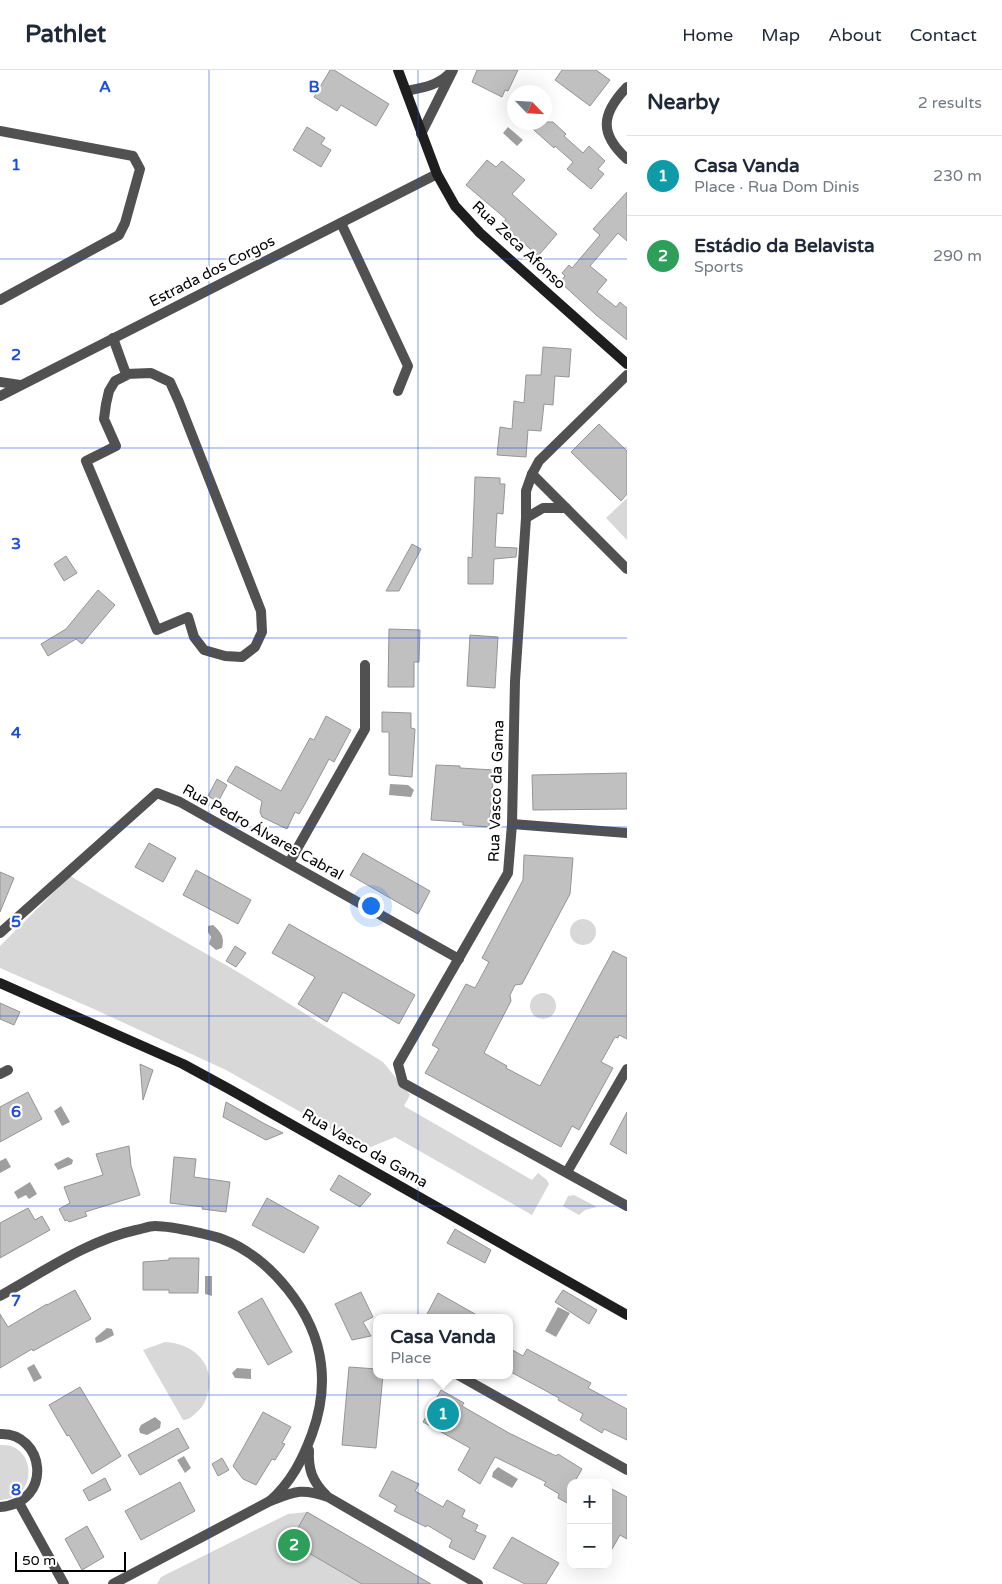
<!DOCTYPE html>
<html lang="en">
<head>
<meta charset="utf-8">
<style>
  body { margin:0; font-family:"Varela Round",sans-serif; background:#f6f6f7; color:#1f2937 }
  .controls { position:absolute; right:15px; bottom:15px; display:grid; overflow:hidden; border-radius:10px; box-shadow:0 5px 20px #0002 }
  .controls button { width:45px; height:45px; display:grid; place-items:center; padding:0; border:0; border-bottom:1px solid #e0e1e3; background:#fff; color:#1f2937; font:25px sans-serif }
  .compass { position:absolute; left:507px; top:15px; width:45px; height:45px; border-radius:50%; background:#fff; box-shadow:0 5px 20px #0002; rotate:115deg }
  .scale { position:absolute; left:15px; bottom:12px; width:111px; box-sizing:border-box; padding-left:5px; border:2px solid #000; border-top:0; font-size:14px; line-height:18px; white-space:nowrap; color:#000; -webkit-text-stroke:4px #fff; paint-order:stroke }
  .you { position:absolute; left:370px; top:835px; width:18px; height:18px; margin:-12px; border:4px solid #fff; border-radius:50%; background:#1a73e8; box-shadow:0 0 0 8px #1a73e833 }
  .badge { display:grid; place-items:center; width:32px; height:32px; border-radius:50%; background:#000; color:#fff; font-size:16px; font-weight:700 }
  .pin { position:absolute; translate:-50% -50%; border:2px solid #fff; box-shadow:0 1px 5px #0006 }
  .popup { position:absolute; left:373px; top:1244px; width:140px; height:65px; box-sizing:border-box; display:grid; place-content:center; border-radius:10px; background:#fff; filter:drop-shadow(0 1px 4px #0005); font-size:16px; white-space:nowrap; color:#747a83 }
  .popup b { font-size:19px; color:#1f2937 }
  .popup::after { content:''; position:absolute; left:50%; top:100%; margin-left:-10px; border:10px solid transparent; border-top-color:#fff }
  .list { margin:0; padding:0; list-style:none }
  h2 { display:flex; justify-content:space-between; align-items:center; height:65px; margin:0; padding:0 20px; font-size:21px }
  h2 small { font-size:16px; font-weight:400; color:#747a83 }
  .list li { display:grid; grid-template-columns:32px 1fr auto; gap:15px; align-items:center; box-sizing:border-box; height:80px; padding:0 20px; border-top:1px solid #e0e1e3 }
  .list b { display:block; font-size:19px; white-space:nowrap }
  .list p { margin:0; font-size:16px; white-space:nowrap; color:#747a83 }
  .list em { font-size:16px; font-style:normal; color:#747a83 }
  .map { position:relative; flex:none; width:627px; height:1514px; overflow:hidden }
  header { display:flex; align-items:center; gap:30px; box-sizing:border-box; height:70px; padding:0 25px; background:#fff; border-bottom:1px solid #e0e1e3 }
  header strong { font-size:24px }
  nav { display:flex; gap:28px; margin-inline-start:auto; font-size:18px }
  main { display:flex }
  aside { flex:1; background:#fff }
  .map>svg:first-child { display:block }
  .green { fill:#d8d8d8 }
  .water { fill:#9f9f9f }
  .building { fill:#c0c0c0; stroke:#959595 }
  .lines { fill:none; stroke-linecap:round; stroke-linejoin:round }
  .street { stroke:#515151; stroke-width:10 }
  .secondary { stroke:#1e1e1e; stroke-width:10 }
  .grid { fill:none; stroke:#1d4ed8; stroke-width:1; stroke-opacity:0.55 }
  .labels { text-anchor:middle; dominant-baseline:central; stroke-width:4.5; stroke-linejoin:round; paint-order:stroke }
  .street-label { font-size:15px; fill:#000; stroke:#fff }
  .grid-label { font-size:16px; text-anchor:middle; font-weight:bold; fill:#1d4ed8; stroke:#fff; stroke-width:4.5; stroke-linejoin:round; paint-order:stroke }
</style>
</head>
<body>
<header>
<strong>Pathlet</strong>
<nav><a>Home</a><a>Map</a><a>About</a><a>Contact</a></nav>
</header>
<main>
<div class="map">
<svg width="627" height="1514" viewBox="0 0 627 1514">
  <rect width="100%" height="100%" fill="#fff"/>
  <g class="green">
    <polygon points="627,428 627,470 606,448"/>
    <polygon points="70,806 238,902 383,992 410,1025 404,1036 532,1110 538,1103 547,1110 549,1114 532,1145 395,1067 366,1079 226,1000 96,940 0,898 0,876"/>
    <circle cx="583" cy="862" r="13"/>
    <circle cx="543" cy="936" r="13"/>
    <polygon points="574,1125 597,1137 585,1140 579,1145 563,1136 568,1126"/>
    <path d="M165,1272C192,1273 213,1292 209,1319C207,1327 205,1334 199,1340C194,1345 189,1350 183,1350L143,1280Z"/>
    <path d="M0,1375C36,1372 40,1429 0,1430Z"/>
    <polygon points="307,1442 431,1514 157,1514 161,1507 288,1444"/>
  </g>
  <g class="water">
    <polygon points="508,57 523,70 517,76 503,63"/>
    <polygon points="390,714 408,715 414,720 411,727 389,725"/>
    <path d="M213,855C221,862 225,867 222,878L216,880L209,874L211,867L208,862V856Z"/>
    <polygon points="61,1036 70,1052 62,1056 54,1041"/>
    <polygon points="68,1087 73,1090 72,1094 58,1100 54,1094"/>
    <polygon points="6,1088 11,1097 0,1103 0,1091"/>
    <polygon points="30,1112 37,1124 29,1129 26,1125 18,1129 14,1122"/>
    <polygon points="205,1206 212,1206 212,1226 205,1224"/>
    <polygon points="558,1237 570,1243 556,1267 545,1261"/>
    <polygon points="107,1258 112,1259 114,1265 101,1272 96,1273 95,1268"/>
    <polygon points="34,1294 42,1308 34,1312 27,1298"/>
    <polygon points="237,1298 251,1299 251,1309 235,1308 232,1303"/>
    <polygon points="155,1347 161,1352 160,1358 147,1365 140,1363 139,1359 141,1355"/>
    <polygon points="184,1386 191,1398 185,1403 177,1390"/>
    <polygon points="498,1397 518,1409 512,1418 492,1407 493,1402"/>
  </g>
  <g class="building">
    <polygon points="330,0 334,0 389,34 376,56 341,35 337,41 314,27"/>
    <polygon points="477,0 518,0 508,21 505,20 502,27 472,12"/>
    <polygon points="562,0 596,0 610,10 590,36 555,10"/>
    <polygon points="525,52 553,52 566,64 564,66 583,83 589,76 605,91 598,99 604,104 591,119 567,99 573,92 555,76 554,78"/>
    <polygon points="307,57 325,68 321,74 331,80 321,97 293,80"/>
    <polygon points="487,90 496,97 502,91 525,110 512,124 557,164 538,186 502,154 506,149 466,115"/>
    <polygon points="627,122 627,171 618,163 590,196 607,210 597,222 616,237 620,232 627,238 627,270 595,244 560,212 565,206 562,203 569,195 572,198 600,165 593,159"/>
    <polygon points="543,277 571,279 569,307 555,306 553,335 544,334 541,361 528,360 526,387 497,385 500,357 512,359 514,331 524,333 526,305 541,305"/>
    <polygon points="599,354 627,381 627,424 621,431 571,382"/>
    <polygon points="475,407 500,408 500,414 505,414 503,444 497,443 495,477 517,478 516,487 494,489 493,514 468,514 468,487 472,488"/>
    <polygon points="412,474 421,479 399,521 386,521"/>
    <polygon points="66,486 77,503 64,511 54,494"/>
    <polygon points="98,520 115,535 82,574 76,569 48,586 41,574 66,559"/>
    <polygon points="389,559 420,560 419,592 414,592 414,617 388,617"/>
    <polygon points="470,565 498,567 495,618 467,616"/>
    <polygon points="382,642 411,643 411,658 415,659 412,707 389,705 389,662 382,662"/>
    <polygon points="326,646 351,660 334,692 329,689 305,734 299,744 295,742 287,759 262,747 260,742 262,731 227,711 236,696 281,721 310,668 314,670"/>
    <polygon points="436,695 460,696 460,698 494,700 489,757 463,755 463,752 431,750"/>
    <polygon points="627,703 627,739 533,740 532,705"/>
    <polygon points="217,709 227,715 218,732 208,726"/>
    <polygon points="149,773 176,788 163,812 135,797"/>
    <polygon points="363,783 430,821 418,844 350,805"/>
    <polygon points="524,785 573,788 570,824 522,914 515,915 510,925 511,931 484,983 507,996 506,998 540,1016 613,881 627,888 627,969 619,965 618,968 615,967 601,992 613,998 579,1060 572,1056 561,1077 425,1003 439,979 432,975 466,914 475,918 489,892 482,888 523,810"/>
    <polygon points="196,800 251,830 238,854 183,825"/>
    <polygon points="0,802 14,808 0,842"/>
    <polygon points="289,854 415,925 399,954 343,922 327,952 298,934 315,907 272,883"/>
    <polygon points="235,876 246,883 236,897 226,891"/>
    <polygon points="0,933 20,942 14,955 0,949"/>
    <polygon points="140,994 153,1000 143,1030"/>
    <polygon points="28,1022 42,1049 0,1072 0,1037"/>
    <polygon points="226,1032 265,1054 283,1063 266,1070 223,1047"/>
    <polygon points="627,1042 627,1084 610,1074"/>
    <polygon points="129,1076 131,1096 140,1125 85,1142 87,1146 69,1152 67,1150 65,1151 59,1139 70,1133 64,1117 103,1105 96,1084"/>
    <polygon points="174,1087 196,1089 194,1107 230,1112 226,1142 202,1139 203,1137 170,1133"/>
    <polygon points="339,1105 371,1124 360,1137 330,1120"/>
    <polygon points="267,1128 319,1157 304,1183 252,1155"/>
    <polygon points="28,1138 35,1150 42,1146 50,1160 0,1188 0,1153"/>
    <polygon points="455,1159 491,1180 485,1193 447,1173"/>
    <polygon points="169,1188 199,1188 198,1223 169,1223 169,1220 143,1220 143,1192 169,1190"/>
    <polygon points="75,1220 91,1249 33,1281 32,1279 0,1298 0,1244 8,1257 47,1234 47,1235"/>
    <polygon points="563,1220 597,1240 589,1254 555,1232"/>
    <polygon points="361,1222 373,1247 363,1252 371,1266 352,1270 335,1234"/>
    <polygon points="438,1223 482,1248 425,1248"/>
    <polygon points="262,1228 292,1282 268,1295 238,1242"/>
    <polygon points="509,1278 523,1286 527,1279 591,1313 588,1318 627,1339 627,1370 604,1359 602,1363 580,1350 583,1344 558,1330 559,1328 509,1301"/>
    <polygon points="349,1297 377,1299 377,1305 383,1305 376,1378 342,1375"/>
    <polygon points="80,1317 121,1386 92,1404 69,1365 67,1366 49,1335"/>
    <polygon points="441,1320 464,1333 462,1336 509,1363 556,1386 558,1384 582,1399 574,1413 571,1413 571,1435 558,1428 559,1424 544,1415 546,1412 495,1387 480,1414 458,1400 470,1378 423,1352"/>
    <polygon points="263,1342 291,1357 282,1373 285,1374 275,1390 272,1389 256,1415 243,1409 233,1396"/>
    <polygon points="178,1358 189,1378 140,1405 128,1385"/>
    <polygon points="222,1388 229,1400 218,1406 212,1394"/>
    <polygon points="392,1401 419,1414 415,1421 443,1437 447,1430 465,1440 462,1447 478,1455 475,1461 486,1466 474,1490 449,1477 452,1470 427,1455 426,1457 394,1441 397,1436 379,1426"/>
    <polygon points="105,1408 111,1420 89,1431 83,1420"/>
    <polygon points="180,1412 195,1441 141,1470 125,1441"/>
    <polygon points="608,1417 627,1427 627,1469 620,1465 608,1486"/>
    <polygon points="307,1442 431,1514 362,1514 290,1472"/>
    <polygon points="87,1456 104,1487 82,1500 65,1469"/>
    <polygon points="512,1467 559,1493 546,1514 525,1514 493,1498"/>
  </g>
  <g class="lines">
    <g class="street">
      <path d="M627,17C601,44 599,64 627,89"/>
      <path d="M406,21C421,18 437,16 449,4"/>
      <polyline points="0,61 133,86 140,99 125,153 119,165 0,230"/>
      <polyline points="421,64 453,0"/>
      <polyline points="341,153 408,296 398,321"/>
      <polyline points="113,268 126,304 151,303 170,312 179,332 261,541 262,562 255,577 242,587 225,586 204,580 194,567 188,547 157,560 86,391 116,376 104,349 106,334 109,321 115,311 129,304"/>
      <polyline points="627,305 539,391 532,404 526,421 526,448 515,611 512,754 508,803 398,994 403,1013 627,1136"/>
      <polyline points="0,312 20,315"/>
      <polyline points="0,326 437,104"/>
      <polyline points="532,404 627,499"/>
      <polyline points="526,448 543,438 566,438"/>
      <polyline points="512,754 627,763"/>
      <polyline points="289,793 365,659 365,595"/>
      <polyline points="0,863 157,723 180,732 459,889"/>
      <polyline points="0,1004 8,1000"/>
      <polyline points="567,1102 627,999"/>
      <path d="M0,1226C43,1202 89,1170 136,1160C142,1159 149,1156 155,1156C169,1156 186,1160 200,1163C207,1165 215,1166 222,1169C270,1187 315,1242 321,1294C324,1318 320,1342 312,1364C302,1391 291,1412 270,1431"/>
      <polyline points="458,1305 627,1400"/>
      <path d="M0,1364C44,1362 55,1432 0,1437"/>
      <path d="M309,1380C308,1399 312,1411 326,1425"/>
      <polyline points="19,1433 64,1514"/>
      <path d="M113,1514L270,1431C296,1421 302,1418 328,1427L478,1514"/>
    </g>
    <g class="secondary">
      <polyline points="398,0 437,104 455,136 480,163 627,294"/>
      <polyline points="0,913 183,994 229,1019 627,1245"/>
    </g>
  </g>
  <path class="grid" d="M209,0V1514M418,0V1514M0,189H627M0,378H627M0,568H627M0,757H627M0,946H627M0,1136H627M0,1325H627"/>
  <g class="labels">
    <g class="street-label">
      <text transform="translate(519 175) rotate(43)">Rua Zeca Afonso</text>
      <text transform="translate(212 201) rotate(-27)">Estrada dos Corgos</text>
      <text transform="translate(496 721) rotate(-88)">Rua Vasco da Gama</text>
      <text transform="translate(263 762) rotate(29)">Rua Pedro Álvares Cabral</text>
      <text transform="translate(365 1078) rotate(30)">Rua Vasco da Gama</text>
    </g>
  </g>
  <g class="grid-label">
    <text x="105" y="22">A</text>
    <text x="314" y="22">B</text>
    <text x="16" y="100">1</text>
    <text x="16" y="290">2</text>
    <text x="16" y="479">3</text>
    <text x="16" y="668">4</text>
    <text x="16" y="857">5</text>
    <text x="16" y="1047">6</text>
    <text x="16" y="1236">7</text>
    <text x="16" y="1425">8</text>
  </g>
</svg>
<div class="controls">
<button>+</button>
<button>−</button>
</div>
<svg class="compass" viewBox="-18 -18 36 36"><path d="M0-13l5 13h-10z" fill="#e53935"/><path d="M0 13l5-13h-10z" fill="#747a83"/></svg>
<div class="scale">50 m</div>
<div class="you"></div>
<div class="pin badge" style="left:443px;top:1344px;background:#0f9aa8">1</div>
<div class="popup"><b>Casa Vanda</b>Place</div>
<div class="pin badge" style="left:294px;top:1475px;background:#2e9e5b">2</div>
</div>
<aside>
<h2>Nearby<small>2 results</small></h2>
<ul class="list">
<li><span class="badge" style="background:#0f9aa8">1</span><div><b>Casa Vanda</b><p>Place · Rua Dom Dinis</p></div><em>230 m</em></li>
<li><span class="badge" style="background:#2e9e5b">2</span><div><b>Estádio da Belavista</b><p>Sports</p></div><em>290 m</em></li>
</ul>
</aside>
</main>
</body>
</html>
